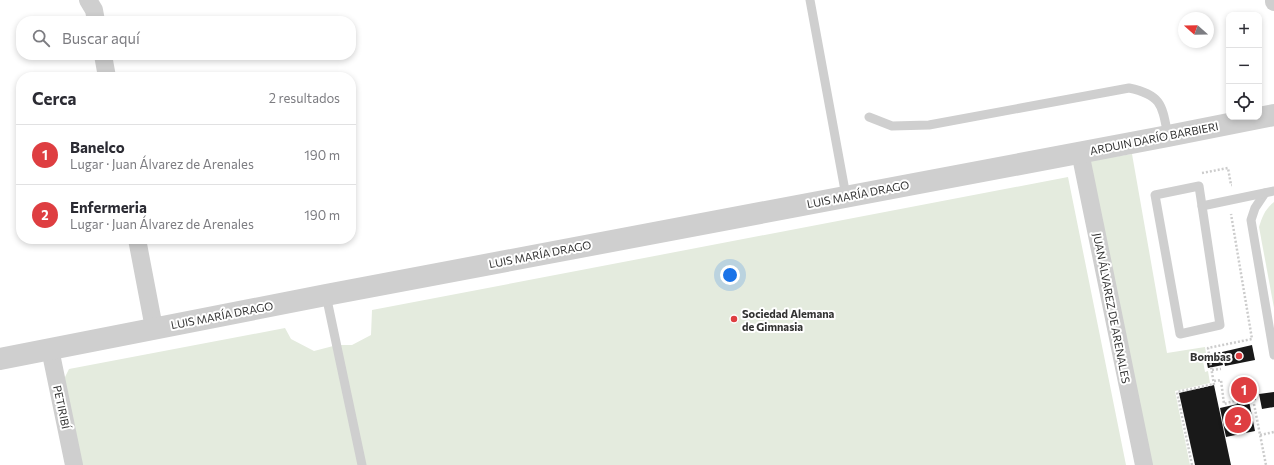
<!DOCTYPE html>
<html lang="es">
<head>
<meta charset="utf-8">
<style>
  body { margin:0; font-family:Commissioner,sans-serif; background:#f7f7f7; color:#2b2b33 }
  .controls { position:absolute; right:12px; top:12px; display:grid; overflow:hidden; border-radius:8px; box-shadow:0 2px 6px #0003 }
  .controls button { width:36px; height:36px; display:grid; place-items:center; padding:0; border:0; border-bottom:1px solid #e1e1e2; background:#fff; color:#2b2b33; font:20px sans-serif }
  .compass { position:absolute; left:1178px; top:12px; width:36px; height:36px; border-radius:50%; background:#fff; box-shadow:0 2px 6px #0003; rotate:290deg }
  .you { position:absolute; left:730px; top:275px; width:14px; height:14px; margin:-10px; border:3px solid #fff; border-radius:50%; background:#1a73e8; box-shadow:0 0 0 6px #1a73e833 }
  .badge { display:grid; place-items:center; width:26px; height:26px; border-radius:50%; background:#de3e41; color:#fff; font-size:13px; font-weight:700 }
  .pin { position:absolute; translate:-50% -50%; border:2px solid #fff; box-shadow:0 1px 4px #0006 }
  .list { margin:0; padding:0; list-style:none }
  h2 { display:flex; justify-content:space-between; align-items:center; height:52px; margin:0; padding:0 16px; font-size:17px }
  h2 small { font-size:13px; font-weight:400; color:#7c7c81 }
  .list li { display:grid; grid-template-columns:26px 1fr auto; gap:12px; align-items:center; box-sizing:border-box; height:60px; padding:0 16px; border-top:1px solid #e1e1e2 }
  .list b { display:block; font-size:15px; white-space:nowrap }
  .list p { margin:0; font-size:13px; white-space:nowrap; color:#7c7c81 }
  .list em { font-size:13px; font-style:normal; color:#7c7c81 }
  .icon { flex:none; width:22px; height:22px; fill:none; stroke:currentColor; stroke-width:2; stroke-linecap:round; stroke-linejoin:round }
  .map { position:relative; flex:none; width:1274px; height:465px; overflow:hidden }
  .search { position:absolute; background:#fff; box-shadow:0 2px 6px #0003; left:16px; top:16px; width:340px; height:44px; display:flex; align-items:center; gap:10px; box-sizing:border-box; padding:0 14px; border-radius:16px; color:#7c7c81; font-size:15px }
  .panel { position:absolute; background:#fff; box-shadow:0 2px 6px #0003; left:16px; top:72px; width:340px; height:172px; border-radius:16px }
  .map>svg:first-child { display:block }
  .green { fill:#e4ebde }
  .building { fill:#191919 }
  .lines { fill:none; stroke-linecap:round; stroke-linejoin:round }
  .path { stroke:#ccc; stroke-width:2.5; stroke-dasharray:2 2; stroke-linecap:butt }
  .service { stroke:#cfcfcf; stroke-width:9 }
  .minor { stroke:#cfcfcf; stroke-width:18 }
  .tertiary { stroke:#cfcfcf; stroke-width:22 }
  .poi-dot { fill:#de3e41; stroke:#fff; stroke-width:1.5 }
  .labels { text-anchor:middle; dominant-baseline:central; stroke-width:4; stroke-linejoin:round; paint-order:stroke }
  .street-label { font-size:11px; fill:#323232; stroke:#fff }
  .poi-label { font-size:11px; font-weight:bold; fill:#323232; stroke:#fff; text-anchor:start }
</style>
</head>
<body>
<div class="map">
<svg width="1274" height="465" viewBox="0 0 1274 465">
  <rect width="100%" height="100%" fill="#fff"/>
  <g class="green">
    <polygon points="1132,154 1167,353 1205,347 1206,353 1202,355 1205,372 1208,371 1210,383 1175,391 1190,465 1149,465 1088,161"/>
    <polygon points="1068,177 1126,465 81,465 64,379 69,369 285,328 291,339 314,351 337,345 352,345 371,335 372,310"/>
    <path d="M1274,202V308L1259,227C1262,217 1265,209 1274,202Z"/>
  </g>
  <g class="building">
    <polygon points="1252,345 1255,360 1225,366 1222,352"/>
    <polygon points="1220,352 1223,365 1208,368 1205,355"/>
    <polygon points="1251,377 1256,400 1249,401 1255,431 1226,437 1220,408 1242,403 1237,404 1233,380"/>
    <polygon points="1214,385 1231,465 1195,465 1179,393"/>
    <polygon points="1274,392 1274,407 1262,409 1259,394"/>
  </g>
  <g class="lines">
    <g class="path">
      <polyline points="1202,173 1228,168 1231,185 1232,185"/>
      <polyline points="1212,370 1221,369"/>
      <polyline points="1214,381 1221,380 1224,404 1234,401"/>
      <polyline points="1214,385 1208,348 1252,339 1231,214"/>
      <polyline points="1254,404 1266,465"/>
      <polyline points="1260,435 1274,432"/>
      <polyline points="1192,465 1177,392 1214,384"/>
    </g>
    <g class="service">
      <polyline points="810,0 846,196"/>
      <path d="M869,117L892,126L929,125L1129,88C1162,95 1162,105 1168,136"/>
      <polygon points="1199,186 1220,325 1180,334 1155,195"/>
      <polyline points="1265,193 1255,208 1251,220 1274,355"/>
      <polyline points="1202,206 1274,191"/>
      <polyline points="326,295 362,465"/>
    </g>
    <g class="minor">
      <polyline points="88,0 94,10 96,21"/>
      <polyline points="1274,0 1274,2"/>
      <polyline points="103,55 107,77"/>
      <polyline points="1080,152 1144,465"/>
      <polyline points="137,239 154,328"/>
      <polyline points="50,349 74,465"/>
    </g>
    <polyline class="tertiary" points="0,359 326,295 1168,136 1274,115"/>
  </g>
  <g class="poi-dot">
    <circle cx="734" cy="319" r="4"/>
    <circle cx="1239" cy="356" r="4"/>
  </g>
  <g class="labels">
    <g class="street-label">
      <text transform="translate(1154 138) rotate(-11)">ARDUIN DARÍO BARBIERI</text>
      <text transform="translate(858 194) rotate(-11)">LUIS MARÍA DRAGO</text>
      <text transform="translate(540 254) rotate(-11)">LUIS MARÍA DRAGO</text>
      <text transform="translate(1112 308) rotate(79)">JUAN ÁLVAREZ DE ARENALES</text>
      <text transform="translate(222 315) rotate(-11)">LUIS MARÍA DRAGO</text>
      <text transform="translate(62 407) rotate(78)">PETIRIBÍ</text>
    </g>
    <g class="poi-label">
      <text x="742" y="313">Sociedad Alemana<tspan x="742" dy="13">de Gimnasia</tspan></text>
      <text x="1231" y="356" text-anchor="end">Bombas</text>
    </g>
  </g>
</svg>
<div class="controls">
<button>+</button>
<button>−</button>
<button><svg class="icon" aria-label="locate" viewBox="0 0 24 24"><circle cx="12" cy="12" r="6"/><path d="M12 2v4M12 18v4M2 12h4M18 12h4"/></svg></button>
</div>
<svg class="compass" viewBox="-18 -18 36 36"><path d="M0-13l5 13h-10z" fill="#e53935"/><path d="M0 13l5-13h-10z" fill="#7c7c81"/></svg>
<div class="you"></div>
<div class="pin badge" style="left:1244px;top:390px">1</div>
<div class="pin badge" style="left:1238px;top:420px">2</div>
<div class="search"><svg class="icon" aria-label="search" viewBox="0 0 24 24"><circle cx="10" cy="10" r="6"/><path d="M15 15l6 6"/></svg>Buscar aquí</div>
<section class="panel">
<h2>Cerca<small>2 resultados</small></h2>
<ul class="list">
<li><span class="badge">1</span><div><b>Banelco</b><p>Lugar · Juan Álvarez de Arenales</p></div><em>190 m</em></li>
<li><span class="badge">2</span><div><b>Enfermeria</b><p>Lugar · Juan Álvarez de Arenales</p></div><em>190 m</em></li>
</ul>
</section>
</div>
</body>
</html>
